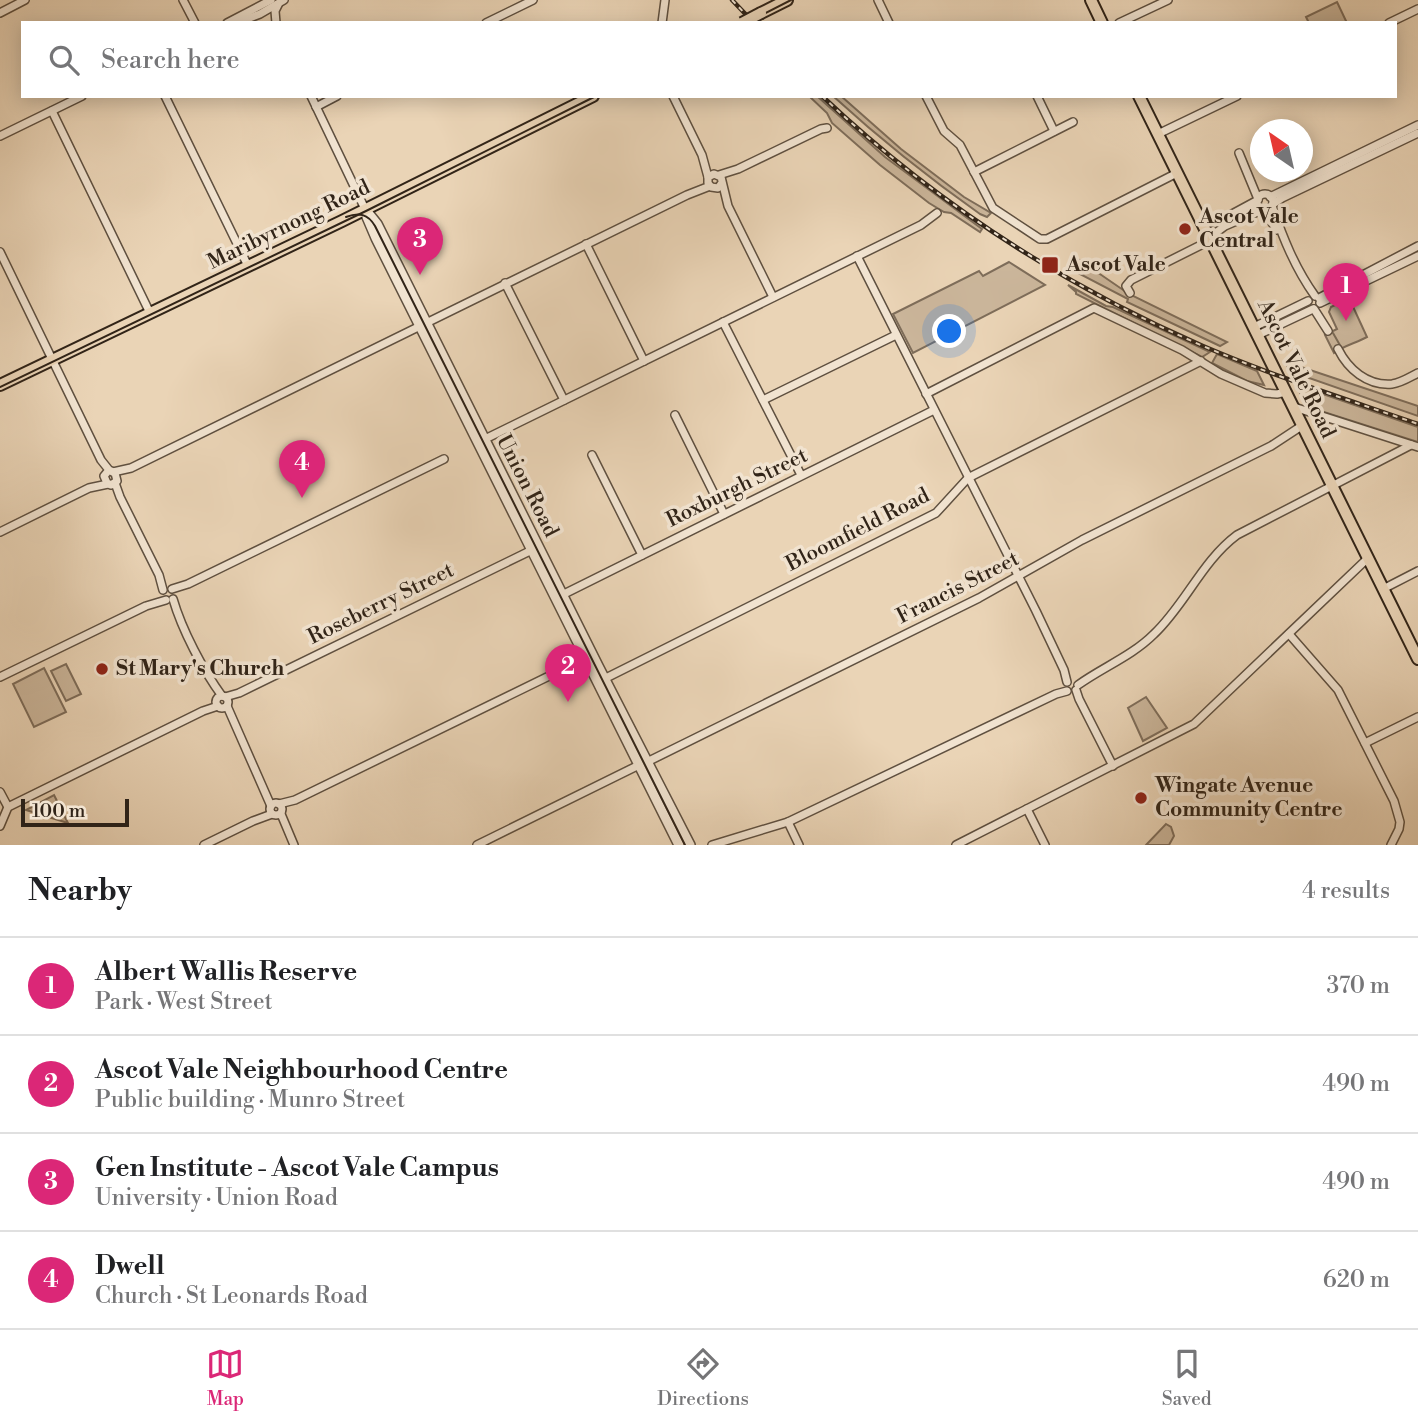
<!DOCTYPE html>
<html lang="en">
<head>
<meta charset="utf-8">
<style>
  body { margin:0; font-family:"Libre Bodoni",serif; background:#f2f2f2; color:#202124 }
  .compass { position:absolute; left:1250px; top:119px; width:63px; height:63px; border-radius:50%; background:#fff; box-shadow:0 4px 18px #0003; rotate:326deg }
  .scale { position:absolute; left:21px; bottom:18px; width:108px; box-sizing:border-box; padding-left:7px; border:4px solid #312418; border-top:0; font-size:19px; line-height:24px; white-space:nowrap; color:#312418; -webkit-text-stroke:5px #f1e3d0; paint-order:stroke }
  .you { position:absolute; left:950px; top:332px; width:24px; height:24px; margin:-18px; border:5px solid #fff; border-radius:50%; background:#1a73e8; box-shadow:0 0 0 10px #1a73e833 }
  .badge { display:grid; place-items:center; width:46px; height:46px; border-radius:50%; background:#db2777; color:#fff; font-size:23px; font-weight:700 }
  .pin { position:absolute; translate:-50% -58px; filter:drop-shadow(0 2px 4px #0008) }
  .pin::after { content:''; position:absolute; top:37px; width:24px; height:21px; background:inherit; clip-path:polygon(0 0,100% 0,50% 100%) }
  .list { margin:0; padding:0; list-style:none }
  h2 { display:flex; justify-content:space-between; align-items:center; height:91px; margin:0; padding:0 28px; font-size:30px }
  h2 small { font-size:23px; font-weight:400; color:#757577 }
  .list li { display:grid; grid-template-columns:46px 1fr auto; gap:21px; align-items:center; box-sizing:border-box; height:98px; padding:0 28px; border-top:2px solid #e0e0e0 }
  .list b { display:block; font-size:26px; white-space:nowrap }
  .list p { margin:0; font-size:23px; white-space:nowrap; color:#757577 }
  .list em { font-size:23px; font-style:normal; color:#757577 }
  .icon { flex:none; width:38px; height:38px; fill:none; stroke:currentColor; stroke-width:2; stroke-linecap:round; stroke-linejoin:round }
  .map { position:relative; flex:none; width:1418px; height:845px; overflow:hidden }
  .search { position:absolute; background:#fff; box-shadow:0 4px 18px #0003; left:21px; right:21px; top:21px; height:77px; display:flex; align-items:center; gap:18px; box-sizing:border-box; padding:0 24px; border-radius:0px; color:#757577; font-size:26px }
  .sheet { height:483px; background:#fff }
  nav { display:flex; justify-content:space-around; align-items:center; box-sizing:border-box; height:98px; border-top:2px solid #e0e0e0; background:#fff; font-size:19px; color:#757577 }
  nav a { display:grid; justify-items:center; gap:4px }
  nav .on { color:#db2777 }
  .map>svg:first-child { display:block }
  .green { fill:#cbb69b; stroke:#7e6d5a; stroke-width:2 }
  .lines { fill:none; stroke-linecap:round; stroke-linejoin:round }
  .stream { stroke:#7a6a56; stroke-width:2 }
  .minor-casing { stroke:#5f5040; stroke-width:10 }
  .tertiary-casing { stroke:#5f5040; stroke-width:12 }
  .primary-casing { stroke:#312418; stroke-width:14 }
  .minor { stroke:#f1e3d0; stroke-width:7 }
  .tertiary { stroke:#f1e3d0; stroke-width:9 }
  .primary { stroke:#ead4b6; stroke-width:10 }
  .tram { stroke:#312418; stroke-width:2 }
  .rail-casing { stroke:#312418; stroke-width:4.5 }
  .rail { stroke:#f1e3d0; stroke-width:2; stroke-dasharray:5; stroke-linecap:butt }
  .primary-bridge-casing { stroke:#312418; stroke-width:14; stroke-linecap:butt }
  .primary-bridge { stroke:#ead4b6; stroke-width:10 }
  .poi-dot { fill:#8f2418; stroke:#f1e3d0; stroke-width:2.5 }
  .labels { text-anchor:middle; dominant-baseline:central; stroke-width:7; stroke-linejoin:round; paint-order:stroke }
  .poi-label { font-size:21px; font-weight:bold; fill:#312418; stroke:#f1e3d0; text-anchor:start }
  .street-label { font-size:21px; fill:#312418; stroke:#f1e3d0 }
</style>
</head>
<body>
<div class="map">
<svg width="1418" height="845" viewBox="0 0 1418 845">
  <rect width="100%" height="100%" fill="#ead4b6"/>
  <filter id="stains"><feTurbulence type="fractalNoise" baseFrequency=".00286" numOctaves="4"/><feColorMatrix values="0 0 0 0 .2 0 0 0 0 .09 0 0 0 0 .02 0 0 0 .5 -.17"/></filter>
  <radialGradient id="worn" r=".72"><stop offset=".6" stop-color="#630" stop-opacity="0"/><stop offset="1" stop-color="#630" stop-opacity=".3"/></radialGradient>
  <g class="green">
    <polygon points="1337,2 1347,23 1309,23 1306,17"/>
    <polygon points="809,96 817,96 885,157 982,229 980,232 951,213 944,212 929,203 880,165 832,123 827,113"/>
    <path d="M833,96H841L901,149L964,197L991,213L987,217L980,214C929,178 880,139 833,96Z"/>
    <polygon points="1078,259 1129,294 1227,342 1220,346 1127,302 1128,299 1076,272 1072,268"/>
    <polygon points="1009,262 1045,285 913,353 893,314 979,271 983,276"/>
    <polygon points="1068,285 1106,306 1113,307 1210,352 1202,357 1076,294 1076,292"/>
    <path d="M1349,298L1367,337C1356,343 1343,346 1334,353L1325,335L1337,329L1329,312L1331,307Z"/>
    <polygon points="1217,354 1257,371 1264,385 1247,381 1212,363"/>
    <polygon points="1286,362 1418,406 1418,416 1289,371"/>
    <polygon points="1297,385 1418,427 1418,442 1305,406"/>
    <polygon points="66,664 81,694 66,701 51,671"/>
    <polygon points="44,668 66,712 34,727 13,684"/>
    <polygon points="1146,697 1167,728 1143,741 1128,708"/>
    <polygon points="54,795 68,823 26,810"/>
    <polygon points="1166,824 1171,827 1174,836 1169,845 1146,845"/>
  </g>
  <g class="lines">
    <polyline class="stream" points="1333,333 1341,347"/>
    <g class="minor-casing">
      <g id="minor">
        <polyline points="183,0 195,23"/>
        <polyline points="878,0 889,23"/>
        <polyline points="0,13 25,0"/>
        <polyline points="227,23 271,0"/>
        <polyline points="237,23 260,14 284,0"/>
        <polyline points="276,23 275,11 278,5"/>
        <polyline points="486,23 533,0"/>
        <polyline points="662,23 665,0"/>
        <polyline points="1119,23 1168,0"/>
        <polyline points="1389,23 1418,9"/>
        <polyline points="165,96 248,266"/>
        <polyline points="311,96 365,209"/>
        <polyline points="673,96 702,155 708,177"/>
        <polyline points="926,96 944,131 960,145 993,208 1040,239 1047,239 1177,173"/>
        <polyline points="1037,96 1054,131"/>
        <polyline points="316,107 337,96"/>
        <polyline points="52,111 150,313"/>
        <polyline points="1158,134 1237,96"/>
        <polyline points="0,136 82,96"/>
        <polyline points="1239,153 1258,199"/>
        <polyline points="974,172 1073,122"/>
        <polyline points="719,175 738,169 821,129 827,128"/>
        <polyline points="721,184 718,188 711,187 708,183 708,177 714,174 721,177 728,206 773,297"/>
        <circle cx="1265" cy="202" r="8"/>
        <polyline points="1270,197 1418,125"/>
        <polyline points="1273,204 1282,198 1418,133"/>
        <path d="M1272,206C1283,238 1295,268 1315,296"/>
        <polyline points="1263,210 1277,230"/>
        <polyline points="1203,224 1221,220 1258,200"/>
        <polyline points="1210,237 1225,226 1262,210"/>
        <polyline points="586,244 644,361"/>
        <polyline points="0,252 101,460 109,470 115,473 117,481 111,485 107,483 104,476 109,470"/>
        <polyline points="857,256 1036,611 1064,670 1067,682"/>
        <polyline points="505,283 564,400"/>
        <polyline points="1130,293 1126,286 1131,280 1211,240"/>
        <polyline points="1319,298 1418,246"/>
        <polyline points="1320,303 1418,256"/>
        <polyline points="1314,309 1328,331"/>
        <polyline points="723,322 801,475"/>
        <polyline points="1254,327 1308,301"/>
        <polyline points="1258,335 1313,309"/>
        <path d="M1338,349C1348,369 1367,386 1392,384C1401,383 1410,377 1418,373"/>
        <polyline points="926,394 1094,308 1182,350 1221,374 1265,393 1277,394 1286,392"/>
        <polyline points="763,400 896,335"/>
        <polyline points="1294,407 1418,447"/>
        <polyline points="675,415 724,514"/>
        <polyline points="481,441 921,225 937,213"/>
        <polyline points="592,455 642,555"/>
        <polyline points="113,472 131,468 687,195 710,186"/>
        <polyline points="115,483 120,497 159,575 163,590"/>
        <polyline points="0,532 89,488 108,484"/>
        <polyline points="172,589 188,584 444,459"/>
        <polyline points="1383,589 1418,571"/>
        <polyline points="562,595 934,410"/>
        <path d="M173,599C182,630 203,670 222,696"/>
        <polyline points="1289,634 1338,690 1394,801 1400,822 1399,829 1391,845"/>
        <polyline points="0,677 146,606 166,600"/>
        <polyline points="602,680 936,513 968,478 1201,361"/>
        <path d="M1078,685C1103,667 1132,656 1154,634C1185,605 1202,561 1237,535L1411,445"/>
        <polyline points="1076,690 1079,699 1113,766"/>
        <circle cx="222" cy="702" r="6"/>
        <polyline points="225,697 239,693 532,550"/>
        <polyline points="227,706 271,806"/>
        <polyline points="1365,743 1418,717"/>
        <polyline points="647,762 979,598 1082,540 1271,446 1303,425"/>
        <polyline points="0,792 8,807"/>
        <circle cx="276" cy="809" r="6"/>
        <polyline points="279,804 295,800 588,657"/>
        <polyline points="1027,809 1045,845"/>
        <polyline points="281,814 294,845"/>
        <polyline points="788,822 799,845"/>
        <polyline points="0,826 8,807 203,711 218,706"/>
        <polyline points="204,845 253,821 272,814"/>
        <polyline points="477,845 639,765"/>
        <polyline points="712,845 788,822 1056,694 1067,691"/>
        <polyline points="956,845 1194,724 1368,558"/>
      </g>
    </g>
    <g class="tertiary-casing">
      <g id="tertiary">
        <polyline points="365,209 377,224 598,666 690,845"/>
        <polyline points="367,217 376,238 679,845"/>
      </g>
    </g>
    <g class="primary-casing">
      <g id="primary">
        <polyline points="1091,0 1102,23"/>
        <polyline points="761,13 787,0"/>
        <polyline points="1139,96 1418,659"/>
        <polyline points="0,385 342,221 593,96"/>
      </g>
    </g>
    <use href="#minor" class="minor"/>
    <use href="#tertiary" class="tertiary"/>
    <use href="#primary" class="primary"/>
    <g class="tram">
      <polyline points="746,23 791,0"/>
      <path d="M346,217C359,212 368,214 375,226L685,845"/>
      <polyline points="0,387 366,211 596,96"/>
    </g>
    <g class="rail-casing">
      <g id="rail">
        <polyline points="732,0 754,23"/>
        <path d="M822,96C933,201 1063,285 1203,346C1273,376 1346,399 1418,424"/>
      </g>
    </g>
    <use href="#rail" class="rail"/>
    <g class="primary-bridge-casing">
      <polyline id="primary-bridge" points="742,23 761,13"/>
    </g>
    <use href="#primary-bridge" class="primary-bridge"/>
  </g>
  <g class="poi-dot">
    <circle cx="1185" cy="229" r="7"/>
    <rect x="1041" y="256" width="18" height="18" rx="3.5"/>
    <circle cx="102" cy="669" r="7"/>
    <circle cx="1141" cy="798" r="7"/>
  </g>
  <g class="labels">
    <g class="poi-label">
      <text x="1199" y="217">Ascot Vale<tspan x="1199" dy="24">Central</tspan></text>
      <text x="1066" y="265">Ascot Vale</text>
      <text x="116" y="669">St Mary's Church</text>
      <text x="1155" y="786">Wingate Avenue<tspan x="1155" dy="24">Community Centre</tspan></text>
    </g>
    <g class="street-label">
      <text transform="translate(289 225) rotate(-26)">Maribyrnong Road</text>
      <text transform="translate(1296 369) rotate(64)">Ascot Vale Road</text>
      <text transform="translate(527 486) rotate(63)">Union Road</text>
      <text transform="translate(737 488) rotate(-26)">Roxburgh Street</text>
      <text transform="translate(858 530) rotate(-27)">Bloomfield Road</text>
      <text transform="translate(958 588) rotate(-27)">Francis Street</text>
      <text transform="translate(381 604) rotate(-26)">Roseberry Street</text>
    </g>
  </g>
  <rect width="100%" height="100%" filter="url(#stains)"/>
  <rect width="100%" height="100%" fill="url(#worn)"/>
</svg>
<svg class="compass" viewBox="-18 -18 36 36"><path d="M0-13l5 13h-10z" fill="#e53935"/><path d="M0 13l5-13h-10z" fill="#757577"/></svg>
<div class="scale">100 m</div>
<div class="you"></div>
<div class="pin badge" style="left:1346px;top:321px">1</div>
<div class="pin badge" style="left:568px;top:702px">2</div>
<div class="pin badge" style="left:420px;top:275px">3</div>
<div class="pin badge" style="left:302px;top:498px">4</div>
<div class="search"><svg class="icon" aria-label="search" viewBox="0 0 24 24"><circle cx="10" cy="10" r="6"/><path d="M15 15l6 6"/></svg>Search here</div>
</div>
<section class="sheet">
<h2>Nearby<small>4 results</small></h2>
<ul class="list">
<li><span class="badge">1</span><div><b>Albert Wallis Reserve</b><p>Park · West Street</p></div><em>370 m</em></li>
<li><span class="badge">2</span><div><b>Ascot Vale Neighbourhood Centre</b><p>Public building · Munro Street</p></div><em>490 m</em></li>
<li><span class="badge">3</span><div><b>Gen Institute - Ascot Vale Campus</b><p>University · Union Road</p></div><em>490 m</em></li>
<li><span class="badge">4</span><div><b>Dwell</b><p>Church · St Leonards Road</p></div><em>620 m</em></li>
</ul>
</section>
<nav>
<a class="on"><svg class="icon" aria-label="map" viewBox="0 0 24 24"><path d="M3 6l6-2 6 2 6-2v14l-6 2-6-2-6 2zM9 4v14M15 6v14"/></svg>Map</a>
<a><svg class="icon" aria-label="directions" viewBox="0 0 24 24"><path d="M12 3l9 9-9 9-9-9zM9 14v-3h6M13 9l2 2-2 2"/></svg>Directions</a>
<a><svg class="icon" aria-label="saved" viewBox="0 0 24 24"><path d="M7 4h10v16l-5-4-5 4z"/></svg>Saved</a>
</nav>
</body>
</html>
